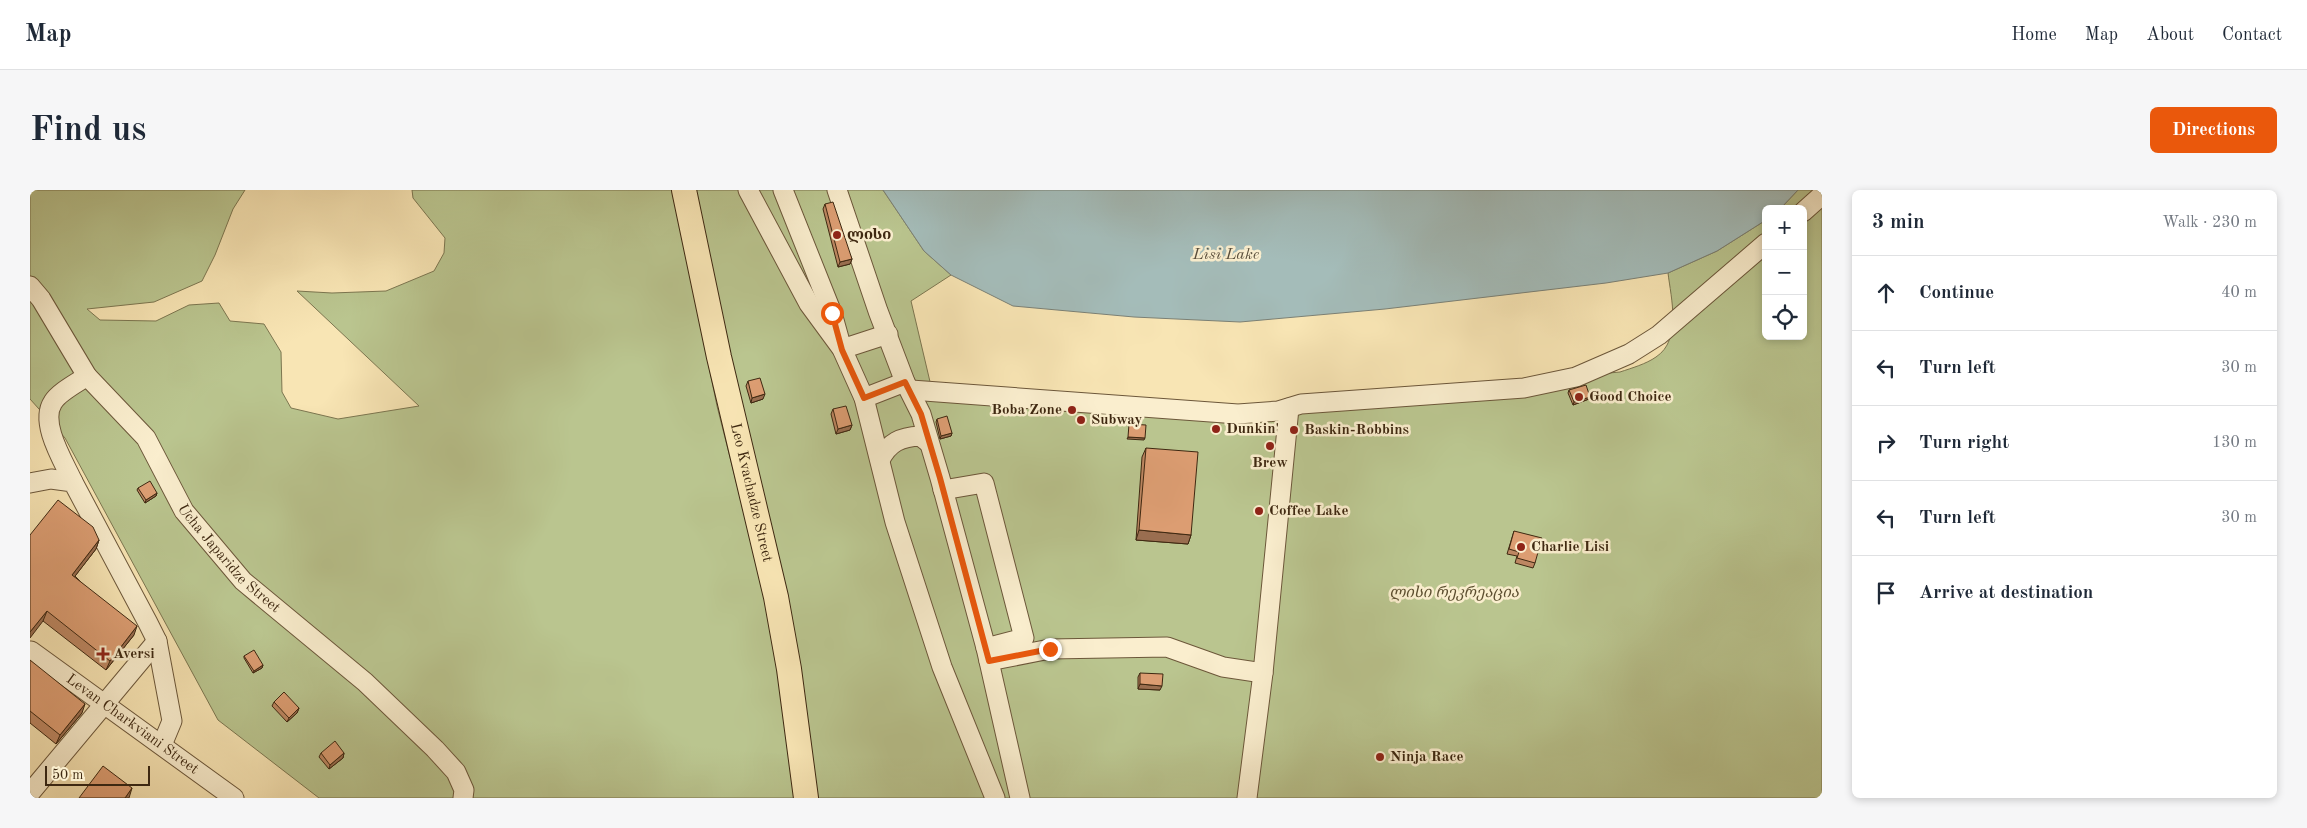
<!DOCTYPE html>
<html lang="en">
<head>
<meta charset="utf-8">
<style>
  body { margin:0; font-family:"Old Standard TT","Noto Serif Georgian",serif; background:#f6f6f7; color:#1f2937 }
  .controls { position:absolute; right:15px; top:15px; display:grid; overflow:hidden; border-radius:8px; box-shadow:0 2px 8px #0003 }
  .controls button { width:45px; height:45px; display:grid; place-items:center; padding:0; border:0; border-bottom:1px solid #e0e1e3; background:#fff; color:#1f2937; font:25px sans-serif }
  .scale { position:absolute; left:15px; bottom:12px; width:105px; box-sizing:border-box; padding-left:5px; border:2px solid #3e2811; border-top:0; font-size:14px; line-height:18px; white-space:nowrap; color:#3e2811; -webkit-text-stroke:4px #faeece; paint-order:stroke }
  .stop { position:absolute; width:15px; height:15px; margin:-11px; border:4px solid #ea580c; border-radius:50%; background:#fff }
  .stop.end { background:#ea580c; border-color:#fff; box-shadow:0 1px 5px #0008 }
  .list { margin:0; padding:0; list-style:none }
  h2 { display:flex; justify-content:space-between; align-items:center; height:65px; margin:0; padding:0 20px; font-size:21px }
  h2 small { font-size:16px; font-weight:400; color:#747a83 }
  .list li { display:grid; grid-template-columns:32px 1fr auto; gap:15px; align-items:center; box-sizing:border-box; height:75px; padding:0 20px; border-top:1px solid #e0e1e3 }
  .list b { display:block; font-size:19px; white-space:nowrap }
  .list em { font-size:16px; font-style:normal; color:#747a83 }
  .icon { flex:none; width:28px; height:28px; fill:none; stroke:currentColor; stroke-width:2; stroke-linecap:round; stroke-linejoin:round }
  .map { position:relative; flex:none; width:1792px; height:608px; overflow:hidden; border-radius:8px }
  header { display:flex; align-items:center; gap:30px; box-sizing:border-box; height:70px; padding:0 25px; background:#fff; border-bottom:1px solid #e0e1e3 }
  header strong { font-size:24px }
  nav { display:flex; gap:28px; margin-inline-start:auto; font-size:18px }
  .intro { display:flex; align-items:center; justify-content:space-between; box-sizing:border-box; height:120px; padding:0 30px }
  h1 { margin:0; font-size:35px }
  .button { padding:12px 22px; border-radius:8px; background:#ea580c; color:#fff; font-size:18px; font-weight:700 }
  main { display:flex; gap:30px; padding:0 30px }
  aside { flex:1; background:#fff; border-radius:8px; box-shadow:0 2px 8px #0003 }
  .map>svg:first-child { display:block }
  .green { fill:#bac58f; stroke:#7c7650 }
  .water { fill:#a4bcb9; stroke:#7b8176 }
  .lines { fill:none; stroke-linecap:round; stroke-linejoin:round }
  .minor-casing { stroke:#6c573a; stroke-width:21 }
  .major-casing { stroke:#3e2811; stroke-width:26 }
  .minor { stroke:#faeece; stroke-width:19 }
  .major { stroke:#f8e5b4; stroke-width:24 }
  .wall { fill:#bd8762; stroke:#3e2811 }
  .shaded-wall { fill:#9a6e50; stroke:#3e2811 }
  .building { fill:#dc9d72; stroke:#3e2811 }
  .route { stroke:#ea580c; stroke-width:6 }
  .poi-dot { fill:#8f2418; stroke:#faeece; stroke-width:2 }
  .labels { text-anchor:middle; dominant-baseline:central; stroke-width:5; stroke-linejoin:round; paint-order:stroke }
  .poi-label { font-size:15px; font-weight:bold; fill:#3e2811; stroke:#faeece; text-anchor:start }
  .street-label { font-size:15px; fill:#3e2811; stroke:#faeece }
  .park-label { font-size:15px; font-style:italic; fill:#5d4f30; stroke:#faeece }
  .water-label { font-size:16px; font-style:italic; fill:#584d3b; stroke:#faeece }
</style>
</head>
<body>
<header>
<strong>Map</strong>
<nav><a>Home</a><a>Map</a><a>About</a><a>Contact</a></nav>
</header>
<div class="intro"><h1>Find us</h1><a class="button">Directions</a></div>
<main>
<div class="map">
<svg width="1792" height="608" viewBox="0 0 1792 608">
  <rect width="100%" height="100%" fill="#f8e5b4"/>
  <filter id="stains"><feTurbulence type="fractalNoise" baseFrequency=".004" numOctaves="4"/><feColorMatrix values="0 0 0 0 .2 0 0 0 0 .09 0 0 0 0 .02 0 0 0 .5 -.17"/></filter>
  <radialGradient id="worn" r=".72"><stop offset=".6" stop-color="#630" stop-opacity="0"/><stop offset="1" stop-color="#630" stop-opacity=".3"/></radialGradient>
  <g class="green">
    <polygon points="0,0 215,0 203,19 185,65 172,91 124,112 57,119 70,130 126,131 159,115 189,113 200,131 234,134 251,162 252,202 261,218 308,229 389,216 267,101 302,103 356,101 404,81 414,63 415,48 383,8 382,0 643,0 687,216 728,378 743,447 766,608 289,608 188,530 35,248 0,209"/>
    <path d="M662,0H853L894,61L921,85L881,111L901,196L1199,218L1590,182C1602,178 1616,174 1626,167C1652,150 1641,108 1638,83L1687,61L1736,30V146H1773V19H1750L1768,0H1792V608H787Z"/>
  </g>
  <polygon class="water" points="853,0 1768,0 1750,19 1736,19 1736,30 1687,61 1638,83 1576,93 1355,119 1210,132 1104,127 983,116 921,85 894,61"/>
  <g class="lines">
    <g class="minor-casing">
      <g id="minor">
        <polyline points="718,0 779,114 812,159 834,208 865,332 912,477 965,608"/>
        <polyline points="753,0 802,123 812,159 858,144"/>
        <polyline points="807,0 848,121 875,192 891,224 910,288 956,458 990,608"/>
        <polyline points="1773,22 1792,5"/>
        <path id="s1" d="M0,96L11,109L57,186L116,248L154,321L213,391L335,492L405,559L426,582L434,600L433,608"/>
        <polyline points="881,200 1208,224 1248,221 1271,214 1494,198 1546,187 1599,164 1629,145 1736,53"/>
        <polyline points="834,208 875,192"/>
        <path d="M850,270C859,252 871,247 890,246L899,253"/>
        <path d="M43,292C34,272 9,233 23,212C29,202 47,193 57,186"/>
        <polyline points="0,293 21,289 43,292 118,433 127,451 142,531 132,555"/>
        <polyline points="913,300 954,293 994,448 956,458"/>
        <path id="s2" d="M1,461L204,608"/>
        <polyline points="959,471 1020,459 1137,457 1193,477 1233,483"/>
        <polyline points="0,603 127,451"/>
        <polyline points="1217,608 1233,483 1259,218"/>
      </g>
    </g>
    <g class="major-casing">
      <g id="major">
        <path id="s3" d="M654,0L689,167L746,407L759,479L776,608"/>
      </g>
    </g>
    <use href="#minor" class="minor"/>
    <use href="#major" class="major"/>
  </g>
  <g class="wall">
    <polygon points="795,14 822,69 820,74 808,77 793,19"/>
    <polygon points="718,191 733,209 721,213 716,196"/>
    <polygon points="1539,200 1560,207 1559,209 1543,215 1538,203"/>
    <polygon points="803,219 822,235 820,240 806,244 801,224"/>
    <polygon points="907,229 922,243 921,246 910,249 906,232"/>
    <polygon points="1116,258 1161,345 1158,354 1106,350 1112,267"/>
    <polygon points="108,298 127,303 126,306 115,313 107,300"/>
    <polygon points="1484,341 1505,373 1503,378 1485,373 1487,366 1477,364"/>
    <polygon points="0,345 69,350 66,359 45,386 104,445 76,480 13,431"/>
    <polygon points="214,466 233,475 232,478 223,483 214,468"/>
    <polygon points="0,470 52,523 26,554 0,533"/>
    <polygon points="1110,483 1130,500 1108,499 1108,487"/>
    <polygon points="244,512 269,518 267,523 257,532 242,516"/>
    <polygon points="291,563 314,563 313,568 299,579 289,567"/>
  </g>
  <g class="shaded-wall">
    <polygon points="822,69 820,74 808,77 810,72"/>
    <polygon points="735,204 733,209 721,213 722,208"/>
    <polygon points="1560,207 1559,209 1543,215 1544,212"/>
    <polygon points="822,235 820,240 806,244 808,239"/>
    <polygon points="922,243 921,246 910,249 911,246"/>
    <polygon points="1098,247 1115,248 1114,250 1097,249"/>
    <polygon points="127,303 126,306 115,313 116,310"/>
    <polygon points="1109,340 1161,345 1158,354 1106,350"/>
    <polygon points="69,350 66,359 39,394 42,385"/>
    <polygon points="17,421 13,431 0,448 0,442"/>
    <polygon points="107,436 104,445 76,480 80,471"/>
    <polygon points="233,475 232,478 223,483 224,481"/>
    <polygon points="1110,494 1132,496 1130,500 1108,499"/>
    <polygon points="55,514 52,523 26,554 30,545"/>
    <polygon points="269,518 267,523 257,532 259,528"/>
    <polygon points="314,563 313,568 299,579 300,575"/>
    <polygon points="102,598 99,608 95,608"/>
  </g>
  <g class="building">
    <polygon points="803,12 822,69 810,72 795,14"/>
    <polygon points="730,188 735,204 722,208 718,191"/>
    <polygon points="1556,195 1560,207 1544,212 1539,200"/>
    <polygon points="816,216 822,235 808,239 803,219"/>
    <polygon points="917,226 922,243 911,246 907,229"/>
    <polygon points="1099,234 1116,235 1115,248 1098,247"/>
    <polygon points="1116,258 1168,262 1161,345 1109,340"/>
    <polygon points="120,291 127,303 116,310 108,298"/>
    <polygon points="28,310 63,337 69,350 42,385 107,436 80,471 17,421 0,442 0,345"/>
    <polygon points="1484,341 1512,348 1505,373 1487,368 1489,362 1479,359"/>
    <polygon points="224,460 233,475 224,481 214,466"/>
    <polygon points="0,470 55,514 30,545 0,521"/>
    <polygon points="1110,483 1133,484 1132,496 1110,494"/>
    <polygon points="254,502 269,518 259,528 244,512"/>
    <polygon points="305,551 314,563 300,575 291,563"/>
    <polygon points="73,576 102,598 95,608 49,608"/>
  </g>
  <g class="lines">
    <polyline class="route" points="802,123 812,160 834,208 875,192 891,224 910,288 959,471 1020,459"/>
  </g>
  <g class="poi-dot">
    <circle cx="807" cy="45" r="5"/>
    <circle cx="1549" cy="207" r="5"/>
    <circle cx="1042" cy="220" r="5"/>
    <circle cx="1051" cy="230" r="5"/>
    <circle cx="1186" cy="239" r="5"/>
    <circle cx="1264" cy="240" r="5"/>
    <circle cx="1240" cy="256" r="5"/>
    <circle cx="1229" cy="321" r="5"/>
    <circle cx="1491" cy="357" r="5"/>
    <path d="M70.5 456.5h5v5h5v5h-5v5h-5v-5h-5v-5h5z"/>
    <circle cx="1350" cy="567" r="5"/>
  </g>
  <g class="labels">
    <g class="poi-label">
      <text x="817" y="45">ლისი</text>
      <text x="1559" y="207">Good Choice</text>
      <text x="1032" y="220" text-anchor="end">Boba Zone</text>
      <text x="1061" y="230">Subway</text>
      <text x="1196" y="239">Dunkin'</text>
      <text x="1274" y="240">Baskin-Robbins</text>
      <text x="1240" y="273" text-anchor="middle">Brew</text>
      <text x="1239" y="321">Coffee Lake</text>
      <text x="1501" y="357">Charlie Lisi</text>
      <text x="83" y="464">Aversi</text>
      <text x="1360" y="567">Ninja Race</text>
    </g>
    <g class="street-label">
      <text stroke="none"><textPath href="#s3" startOffset="310">Leo Kvachadze Street</textPath></text>
      <text stroke="none"><textPath href="#s1" startOffset="340">Ucha Japaridze Street</textPath></text>
      <text stroke="none"><textPath href="#s2" startOffset="125">Levan Charkviani Street</textPath></text>
    </g>
    <g class="park-label">
      <text x="1424" y="403">ლისი რეკრეაცია</text>
    </g>
    <g class="water-label">
      <text x="1196" y="65">Lisi Lake</text>
    </g>
  </g>
  <rect width="100%" height="100%" filter="url(#stains)"/>
  <rect width="100%" height="100%" fill="url(#worn)"/>
</svg>
<div class="controls">
<button>+</button>
<button>−</button>
<button><svg class="icon" aria-label="locate" viewBox="0 0 24 24"><circle cx="12" cy="12" r="6"/><path d="M12 2v4M12 18v4M2 12h4M18 12h4"/></svg></button>
</div>
<div class="scale">50 m</div>
<div class="stop" style="left:802px;top:123px"></div>
<div class="stop end" style="left:1020px;top:459px"></div>
</div>
<aside>
<h2>3 min<small>Walk · 230 m</small></h2>
<ul class="list">
<li><svg class="icon" aria-label="ahead" viewBox="0 0 24 24"><path d="M12 20V5M6 11l6-6 6 6"/></svg><div><b>Continue</b></div><em>40 m</em></li>
<li><svg class="icon" aria-label="left" viewBox="0 0 24 24"><path d="M17 20v-9H6M10 6l-5 5 5 5"/></svg><div><b>Turn left</b></div><em>30 m</em></li>
<li><svg class="icon" aria-label="right" viewBox="0 0 24 24"><path d="M7 20v-9h11M14 6l5 5-5 5"/></svg><div><b>Turn right</b></div><em>130 m</em></li>
<li><svg class="icon" aria-label="left" viewBox="0 0 24 24"><path d="M17 20v-9H6M10 6l-5 5 5 5"/></svg><div><b>Turn left</b></div><em>30 m</em></li>
<li><svg class="icon" aria-label="arrive" viewBox="0 0 24 24"><path d="M6 21V4h12l-3 4 3 4H6"/></svg><div><b>Arrive at destination</b></div></li>
</ul>
</aside>
</main>
</body>
</html>
